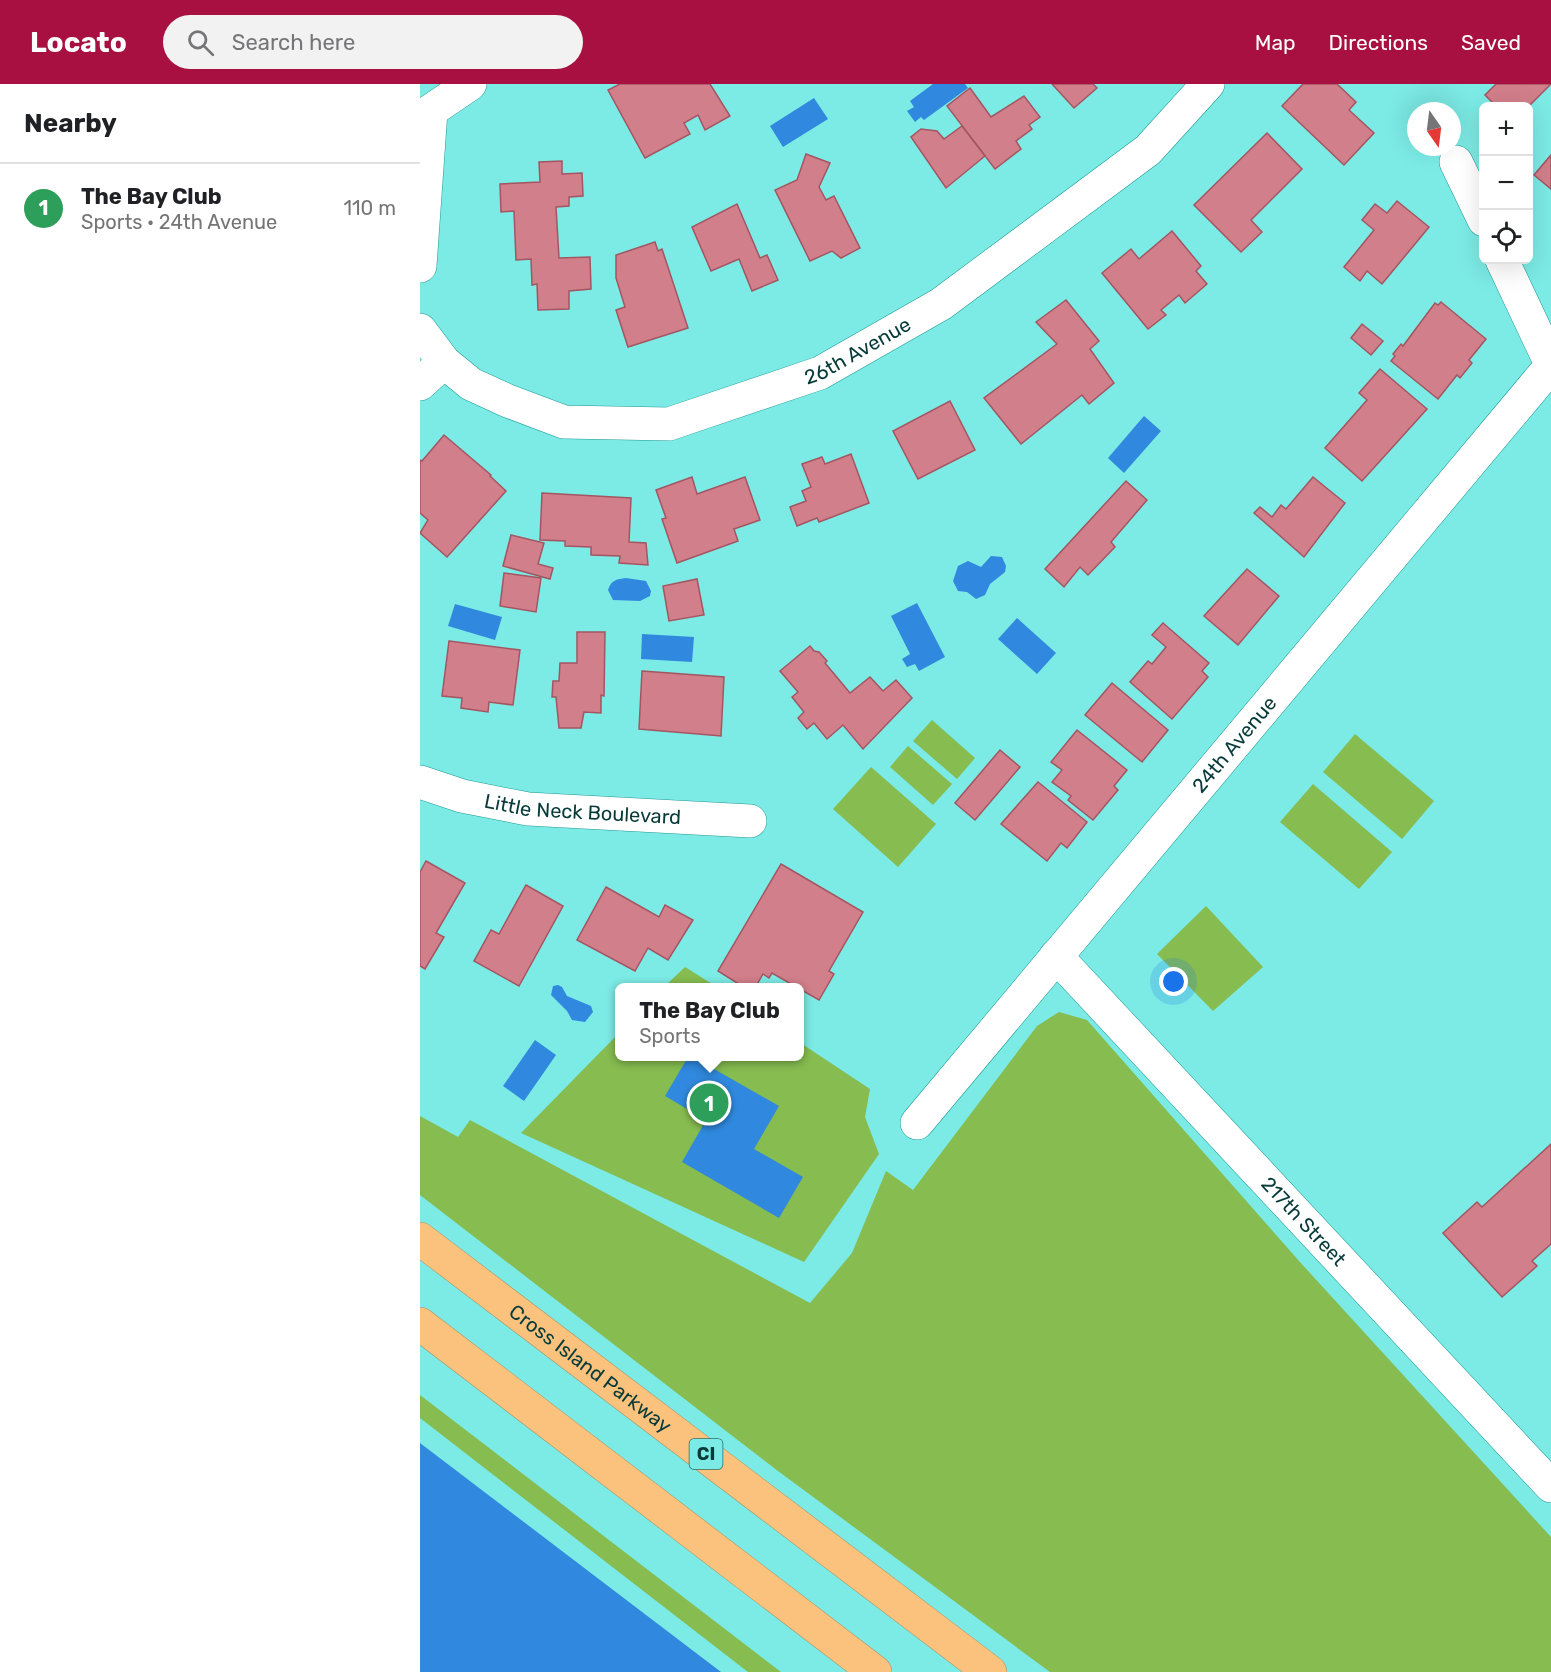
<!DOCTYPE html>
<html lang="en">
<head>
<meta charset="utf-8">
<style>
  body { margin:0; font-family:Rubik,sans-serif; background:#f2f2f2; color:#202124 }
  .controls { position:absolute; right:18px; top:18px; display:grid; overflow:hidden; border-radius:9px; box-shadow:0 6px 24px #0002 }
  .controls button { width:54px; height:54px; display:grid; place-items:center; padding:0; border:0; border-bottom:2px solid #e0e0e0; background:#fff; color:#202124; font:30px sans-serif }
  .compass { position:absolute; left:987px; top:18px; width:54px; height:54px; border-radius:50%; background:#fff; box-shadow:0 6px 24px #0002; rotate:166deg }
  .you { position:absolute; left:754px; top:898px; width:21px; height:21px; margin:-15px; border:4px solid #fff; border-radius:50%; background:#1a73e8; box-shadow:0 0 0 9px #1a73e833 }
  .badge { display:grid; place-items:center; width:39px; height:39px; border-radius:50%; background:#a71041; color:#fff; font-size:20px; font-weight:700 }
  .pin { position:absolute; translate:-50% -50%; border:3px solid #fff; box-shadow:0 2px 6px #0006 }
  .popup { position:absolute; left:195px; top:899px; width:189px; height:78px; box-sizing:border-box; display:grid; place-content:center; border-radius:9px; background:#fff; filter:drop-shadow(0 2px 4px #0005); font-size:20px; white-space:nowrap; color:#757577 }
  .popup b { font-size:22px; color:#202124 }
  .popup::after { content:''; position:absolute; left:50%; top:100%; margin-left:-12px; border:12px solid transparent; border-top-color:#fff }
  .list { margin:0; padding:0; list-style:none }
  h2 { display:flex; justify-content:space-between; align-items:center; height:78px; margin:0; padding:0 24px; font-size:26px }
  h2 small { font-size:20px; font-weight:400; color:#757577 }
  .list li { display:grid; grid-template-columns:39px 1fr auto; gap:18px; align-items:center; box-sizing:border-box; height:90px; padding:0 24px; border-top:2px solid #e0e0e0 }
  .list b { display:block; font-size:22px; white-space:nowrap }
  .list p { margin:0; font-size:20px; white-space:nowrap; color:#757577 }
  .list em { font-size:20px; font-style:normal; color:#757577 }
  .icon { flex:none; width:33px; height:33px; fill:none; stroke:currentColor; stroke-width:2; stroke-linecap:round; stroke-linejoin:round }
  .map { position:relative; flex:none; width:1131px; height:1588px; overflow:hidden }
  header { display:flex; align-items:center; gap:36px; box-sizing:border-box; height:84px; padding:0 30px; background:#a71041; color:#fff }
  header strong { font-size:28px }
  nav { display:flex; gap:33px; margin-inline-start:auto; font-size:21px }
  .search { width:420px; height:54px; background:#f2f2f2; display:flex; align-items:center; gap:15px; box-sizing:border-box; padding:0 21px; border-radius:33px; color:#757577; font-size:22px }
  main { display:flex }
  aside { flex:1; background:#fff }
  .map>svg:first-child { display:block }
  .green { fill:#86bc50 }
  .water { fill:#3089de }
  .building { fill:#d17f8a; stroke:#a35662; stroke-width:1.5 }
  .lines { fill:none; stroke-linecap:round; stroke-linejoin:round }
  .minor-casing { stroke:#1c9a96; stroke-width:34 }
  .highway-casing { stroke:#a59365; stroke-width:34 }
  .minor { stroke:#fff; stroke-width:33 }
  .highway { stroke:#fac27d; stroke-width:33 }
  .labels { text-anchor:middle; dominant-baseline:central; stroke-width:4.5; stroke-linejoin:round; paint-order:stroke }
  .shield { fill:#7ceae5; stroke:#2a706d; stroke-width:1.5 }
  .shield-label { font-size:18px; font-weight:bold; fill:#073b39 }
  .street-label { font-size:20px; fill:#073b39; stroke:#7ceae5 }
</style>
</head>
<body>
<header>
<strong>Locato</strong>
<div class="search"><svg class="icon" aria-label="search" viewBox="0 0 24 24"><circle cx="10" cy="10" r="6"/><path d="M15 15l6 6"/></svg>Search here</div>
<nav><a>Map</a><a>Directions</a><a>Saved</a></nav>
</header>
<main>
<aside>
<h2>Nearby<small></small></h2>
<ul class="list">
<li><span class="badge" style="background:#2e9e5b">1</span><div><b>The Bay Club</b><p>Sports · 24th Avenue</p></div><em>110 m</em></li>
</ul>
</aside>
<div class="map">
<svg width="1131" height="1588" viewBox="0 0 1131 1588">
  <rect width="100%" height="100%" fill="#7ceae5"/>
  <g class="green">
    <polygon points="512,636 555,674 537,695 493,657"/>
    <polygon points="935,650 1014,717 982,755 903,688"/>
    <polygon points="488,662 532,700 513,721 470,683"/>
    <polygon points="451,683 516,740 478,783 413,725"/>
    <polygon points="893,700 972,768 939,805 860,738"/>
    <polygon points="786,822 843,883 793,927 737,870"/>
    <polygon points="265,883 297,903 244,903"/>
    <polygon points="639,928 667,936 879,1177 1131,1453 1131,1588 630,1588 358,1387 0,1111 0,1032 38,1053 50,1036 390,1219 432,1169 466,1087 493,1106 617,942"/>
    <polygon points="199,949 199,972 379,972 379,958 450,1005 445,1033 459,1070 384,1178 101,1049"/>
    <polygon points="0,1311 361,1588 328,1588 0,1334"/>
  </g>
  <g class="water">
    <polygon points="513,0 545,0 548,4 504,36 501,33 495,38 487,27 494,23 490,17"/>
    <polygon points="394,14 408,35 363,63 350,42"/>
    <polygon points="724,332 741,347 704,389 688,374"/>
    <polygon points="571,472 582,473 586,482 585,488 570,500 565,511 556,515 547,508 538,507 533,497 538,482 548,477 561,483"/>
    <path d="M206,494L226,497L231,507L230,512L220,517L193,516L188,506C191,496 197,495 206,494Z"/>
    <polygon points="497,519 525,573 499,587 495,580 487,583 482,575 490,570 471,532"/>
    <polygon points="35,520 82,533 75,556 28,542"/>
    <polygon points="597,534 636,569 617,590 578,555"/>
    <polygon points="222,550 274,553 272,578 221,575"/>
    <polygon points="138,901 142,903 147,912 171,922 173,928 165,938 152,936 147,927 131,911 133,902"/>
    <polygon points="115,956 136,971 104,1017 83,1002"/>
    <polygon points="268,973 273,973 359,1022 334,1065 383,1093 359,1134 262,1078 286,1036 245,1012"/>
    <polygon points="0,1359 301,1588 0,1588"/>
  </g>
  <g class="building">
    <polygon points="200,0 290,0 310,32 285,46 278,31 264,39 270,50 225,74 188,6"/>
    <polygon points="632,0 673,0 677,4 654,24"/>
    <polygon points="883,0 917,0 936,18 929,26 954,49 924,81 862,22"/>
    <polygon points="1076,0 1131,0 1108,23 1076,22 1065,11"/>
    <polygon points="550,4 571,33 604,12 620,33 609,41 612,45 596,57 601,65 575,85 527,22"/>
    <polygon points="542,42 565,72 526,104 491,53 501,45 517,47 524,55"/>
    <polygon points="847,49 882,85 831,136 842,148 821,168 774,121"/>
    <polygon points="386,70 410,79 399,103 406,116 414,112 440,164 421,174 412,167 390,177 355,106 377,96"/>
    <polygon points="1131,71 1131,105 1114,91"/>
    <polygon points="142,77 142,90 162,89 163,112 149,113 149,122 136,123 139,174 170,173 171,205 149,207 149,225 118,226 117,200 112,201 111,175 96,176 94,127 81,128 80,100 120,98 119,78"/>
    <polygon points="977,117 1009,143 962,200 947,187 940,197 924,183 954,146 942,136 955,120 967,129"/>
    <polygon points="317,120 340,174 347,171 358,196 332,207 319,175 291,187 272,143"/>
    <polygon points="752,147 781,182 776,187 787,200 765,219 759,211 741,226 746,231 728,245 682,189 711,165 719,175"/>
    <polygon points="235,158 238,167 242,165 268,244 208,263 196,226 205,223 196,194 196,171"/>
    <polygon points="646,216 679,257 670,265 694,299 669,320 662,311 601,360 564,314 637,260 616,238"/>
    <polygon points="1021,218 1066,255 1049,276 1052,279 1040,294 1037,291 1018,315 971,277 975,272 973,270 981,260 983,262 1015,219 1018,221"/>
    <polygon points="942,240 963,257 951,271 931,254"/>
    <polygon points="960,285 1007,325 942,397 905,364 947,316 939,309"/>
    <polygon points="530,317 555,366 498,395 473,347"/>
    <polygon points="24,351 71,391 70,392 86,407 27,473 0,449 8,436 0,429 0,376 2,377"/>
    <polygon points="431,370 449,419 399,438 397,434 377,442 370,423 386,417 382,407 391,403 382,380 402,373 405,380"/>
    <polygon points="272,393 277,410 325,393 340,436 314,445 318,457 257,479 242,435 246,434 236,406"/>
    <polygon points="893,393 925,419 884,473 834,429 840,423 852,433 861,421 866,425"/>
    <polygon points="706,397 727,416 691,458 695,463 668,491 660,483 644,503 625,485"/>
    <polygon points="122,409 211,414 209,458 226,459 228,481 199,479 200,472 171,471 171,463 145,462 145,457 120,456"/>
    <polygon points="91,451 124,459 118,480 133,484 130,495 83,482"/>
    <polygon points="827,485 859,512 818,561 784,532"/>
    <polygon points="84,489 121,494 116,528 80,522"/>
    <polygon points="277,495 284,531 249,537 243,502"/>
    <polygon points="743,539 789,579 782,587 788,593 752,635 710,598 728,577 732,580 746,563 732,551"/>
    <polygon points="157,548 185,548 184,612 181,611 181,629 164,628 161,644 139,644 136,613 132,613 133,597 139,597 140,579 157,579"/>
    <polygon points="29,557 100,566 93,621 69,618 68,628 41,624 42,614 22,612"/>
    <polygon points="390,562 394,567 399,568 407,577 405,579 430,609 450,593 463,607 476,596 492,614 443,665 423,641 407,655 394,639 387,645 378,634 384,628 372,613 378,608 360,587"/>
    <polygon points="222,587 304,593 301,652 219,645"/>
    <polygon points="692,599 748,646 722,678 665,631"/>
    <polygon points="657,646 707,686 694,702 698,706 673,736 648,716 651,712 632,698 642,686 631,678"/>
    <polygon points="580,666 600,683 555,736 535,719"/>
    <polygon points="618,698 667,738 647,764 641,759 627,777 581,740"/>
    <polygon points="6,777 45,799 16,849 24,853 5,885 0,882 0,788"/>
    <polygon points="361,780 443,828 409,887 414,890 399,916 352,889 349,894 343,890 335,904 325,904 298,887"/>
    <polygon points="106,801 143,822 99,902 54,877 71,846 79,850"/>
    <polygon points="186,803 239,833 245,821 273,836 248,876 228,864 215,887 157,856"/>
    <polygon points="1131,1060 1131,1160 1112,1177 1117,1182 1082,1213 1023,1149 1057,1118 1062,1123"/>
  </g>
  <g class="lines">
    <g class="minor-casing">
      <g id="minor">
        <polyline points="0,34 50,0"/>
        <polyline points="1036,78 1064,136"/>
        <polyline points="1082,176 1131,280"/>
        <polyline points="0,182 11,27"/>
        <path id="s1" d="M0,246L24,278L51,300L88,317L144,338L249,340L400,289L521,220L728,66L788,0"/>
        <polyline points="0,300 24,278"/>
        <path id="s2" d="M0,698L42,712L108,725L330,737"/>
        <path id="s3" d="M636,872L1131,1402"/>
        <path id="s4" d="M497,1039L1131,282"/>
      </g>
    </g>
    <g class="highway-casing">
      <g id="highway">
        <path id="s5" d="M0,1155L570,1588"/>
        <polyline points="0,1240 455,1588"/>
      </g>
    </g>
    <use href="#minor" class="minor"/>
    <use href="#highway" class="highway"/>
  </g>
  <g class="labels">
    <rect class="shield" x="269.5" y="1355" width="33" height="30" rx="4.5"/>
    <g class="shield-label">
      <text x="286" y="1370">CI</text>
    </g>
    <g class="street-label">
      <text stroke="none"><textPath href="#s1" startOffset="483">26th Avenue</textPath></text>
      <text stroke="none"><textPath href="#s4" startOffset="494">24th Avenue</textPath></text>
      <text stroke="none"><textPath href="#s2" startOffset="166">Little Neck Boulevard</textPath></text>
      <text stroke="none"><textPath href="#s3" startOffset="363">217th Street</textPath></text>
      <text stroke="none"><textPath href="#s5" startOffset="214">Cross Island Parkway</textPath></text>
    </g>
  </g>
</svg>
<div class="controls">
<button>+</button>
<button>−</button>
<button><svg class="icon" aria-label="locate" viewBox="0 0 24 24"><circle cx="12" cy="12" r="6"/><path d="M12 2v4M12 18v4M2 12h4M18 12h4"/></svg></button>
</div>
<svg class="compass" viewBox="-18 -18 36 36"><path d="M0-13l5 13h-10z" fill="#e53935"/><path d="M0 13l5-13h-10z" fill="#757577"/></svg>
<div class="you"></div>
<div class="pin badge" style="left:289px;top:1019px;background:#2e9e5b">1</div>
<div class="popup"><b>The Bay Club</b>Sports</div>
</div>
</main>
</body>
</html>
